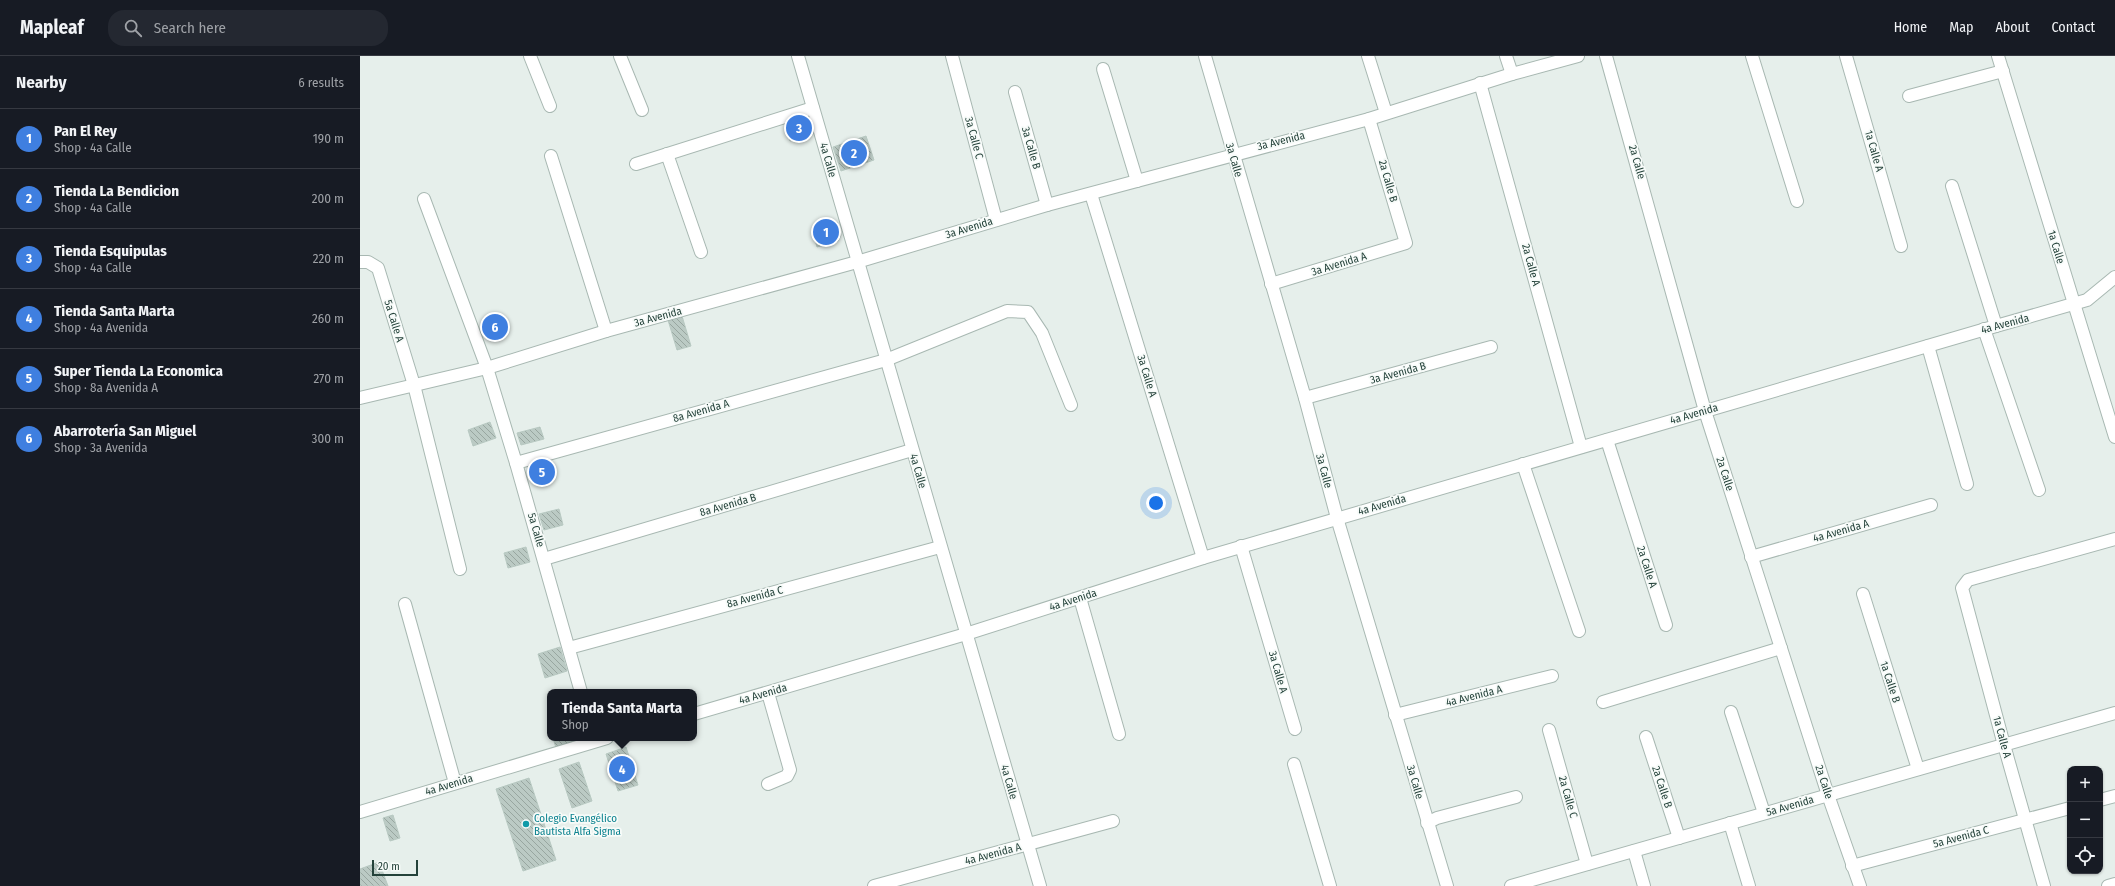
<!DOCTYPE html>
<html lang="en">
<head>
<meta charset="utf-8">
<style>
  body { margin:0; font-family:"Fira Sans Condensed",sans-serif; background:#242831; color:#f1f3f6 }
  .controls { position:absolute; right:12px; bottom:12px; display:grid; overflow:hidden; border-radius:8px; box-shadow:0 1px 3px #0004 }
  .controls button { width:36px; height:36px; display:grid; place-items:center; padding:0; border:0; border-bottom:1px solid #363941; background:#171b24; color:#f1f3f6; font:20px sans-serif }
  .scale { position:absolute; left:12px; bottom:10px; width:46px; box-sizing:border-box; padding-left:4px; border:2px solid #24423a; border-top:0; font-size:11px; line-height:14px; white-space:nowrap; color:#24423a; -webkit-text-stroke:3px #f7fbf9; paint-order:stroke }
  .you { position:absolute; left:796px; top:447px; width:14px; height:14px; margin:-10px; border:3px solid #fff; border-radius:50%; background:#1a73e8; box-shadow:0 0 0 6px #1a73e833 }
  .badge { display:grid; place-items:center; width:26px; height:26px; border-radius:50%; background:#f4845f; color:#fff; font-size:13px; font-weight:700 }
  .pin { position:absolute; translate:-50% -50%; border:2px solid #fff; box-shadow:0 1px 4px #0006 }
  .popup { position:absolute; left:187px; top:633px; width:150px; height:52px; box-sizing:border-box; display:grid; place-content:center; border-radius:8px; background:#171b24; filter:drop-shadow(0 1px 3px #0005); font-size:13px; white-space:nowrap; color:#9ea1a6 }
  .popup b { font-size:15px; color:#f1f3f6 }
  .popup::after { content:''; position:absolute; left:50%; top:100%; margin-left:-8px; border:8px solid transparent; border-top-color:#171b24 }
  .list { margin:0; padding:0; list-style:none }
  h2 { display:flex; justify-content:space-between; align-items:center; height:52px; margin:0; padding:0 16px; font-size:17px }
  h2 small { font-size:13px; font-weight:400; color:#9ea1a6 }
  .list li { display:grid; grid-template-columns:26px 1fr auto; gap:12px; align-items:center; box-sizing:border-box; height:60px; padding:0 16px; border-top:1px solid #363941 }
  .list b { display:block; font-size:15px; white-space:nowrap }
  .list p { margin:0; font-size:13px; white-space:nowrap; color:#9ea1a6 }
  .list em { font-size:13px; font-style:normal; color:#9ea1a6 }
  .icon { flex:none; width:22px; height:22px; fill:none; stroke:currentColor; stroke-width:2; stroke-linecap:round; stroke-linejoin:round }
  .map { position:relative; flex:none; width:1755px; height:830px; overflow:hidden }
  header { display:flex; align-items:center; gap:24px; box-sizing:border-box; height:56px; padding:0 20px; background:#171b24; border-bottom:1px solid #363941 }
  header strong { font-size:19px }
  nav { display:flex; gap:22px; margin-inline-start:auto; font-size:14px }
  .search { width:280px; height:36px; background:#242831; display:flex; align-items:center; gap:10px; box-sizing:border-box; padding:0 14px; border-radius:16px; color:#9ea1a6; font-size:15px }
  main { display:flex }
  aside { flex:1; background:#171b24 }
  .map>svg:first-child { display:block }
  .building { fill:url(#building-back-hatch); stroke:#b8c9c2 }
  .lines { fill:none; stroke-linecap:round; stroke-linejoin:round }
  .minor-casing { stroke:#a8b8b2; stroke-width:14 }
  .minor { stroke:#fff; stroke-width:12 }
  .culture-dot { fill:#0f9aa8; stroke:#f7fbf9; stroke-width:1.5 }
  .labels { text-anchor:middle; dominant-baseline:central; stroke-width:3.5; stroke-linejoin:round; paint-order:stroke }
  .street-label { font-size:11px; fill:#24423a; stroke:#f7fbf9 }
  .culture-label { font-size:11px; fill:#0d838f; stroke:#f7fbf9; text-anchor:start }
</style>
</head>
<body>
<header>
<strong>Mapleaf</strong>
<div class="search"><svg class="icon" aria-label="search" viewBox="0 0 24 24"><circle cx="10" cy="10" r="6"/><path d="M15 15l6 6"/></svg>Search here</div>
<nav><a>Home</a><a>Map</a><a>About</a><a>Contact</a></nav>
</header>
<main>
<aside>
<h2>Nearby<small>6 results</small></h2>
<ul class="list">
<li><span class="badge" style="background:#3f7fe0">1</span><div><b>Pan El Rey</b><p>Shop · 4a Calle</p></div><em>190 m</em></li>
<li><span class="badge" style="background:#3f7fe0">2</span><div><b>Tienda La Bendicion</b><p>Shop · 4a Calle</p></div><em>200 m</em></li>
<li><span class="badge" style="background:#3f7fe0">3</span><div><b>Tienda Esquipulas</b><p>Shop · 4a Calle</p></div><em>220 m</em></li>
<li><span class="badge" style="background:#3f7fe0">4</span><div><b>Tienda Santa Marta</b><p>Shop · 4a Avenida</p></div><em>260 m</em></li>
<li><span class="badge" style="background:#3f7fe0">5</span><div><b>Super Tienda La Economica</b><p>Shop · 8a Avenida A</p></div><em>270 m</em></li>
<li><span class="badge" style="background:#3f7fe0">6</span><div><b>Abarrotería San Miguel</b><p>Shop · 3a Avenida</p></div><em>300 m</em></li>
</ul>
</aside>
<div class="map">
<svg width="1755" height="830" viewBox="0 0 1755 830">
  <defs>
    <pattern id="building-back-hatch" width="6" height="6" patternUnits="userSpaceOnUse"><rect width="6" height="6" fill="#bbcac4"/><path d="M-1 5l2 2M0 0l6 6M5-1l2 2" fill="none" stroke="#98a6a0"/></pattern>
  </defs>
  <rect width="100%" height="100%" fill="#e6efeb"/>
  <g class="building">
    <polygon points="448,59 453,78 430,85 425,66"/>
    <polygon points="506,80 514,104 481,115 473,91"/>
    <polygon points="477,166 481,179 478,185 457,191 452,173"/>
    <polygon points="141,260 146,278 130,282 125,264"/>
    <polygon points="322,260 331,290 317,294 308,264"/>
    <polygon points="130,366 136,382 113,390 108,374"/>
    <polygon points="180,371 184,383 161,389 157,377"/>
    <polygon points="190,407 194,420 174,426 170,413"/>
    <polygon points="199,453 203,469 184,474 179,458"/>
    <polygon points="166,491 170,506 148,512 144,497"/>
    <polygon points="200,591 207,615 185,622 178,598"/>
    <polygon points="193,682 215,682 216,685 196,692"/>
    <polygon points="266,691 278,729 258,735 246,698"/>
    <polygon points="219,706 232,745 212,752 199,713"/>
    <polygon points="169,722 196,804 163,815 136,733"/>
    <polygon points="33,759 40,782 30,785 23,762"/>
    <polygon points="19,806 28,830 0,830 0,813"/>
  </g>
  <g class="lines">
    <g class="minor-casing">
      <g id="minor">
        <polyline points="170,0 190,50"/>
        <polyline points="260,0 282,54"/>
        <polyline points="438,0 680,830"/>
        <polyline points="592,0 636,164"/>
        <polyline points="845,0 945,342 977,462 1087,830"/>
        <polyline points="1008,0 1026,57"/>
        <polyline points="1146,0 1152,18"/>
        <polyline points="1246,0 1345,355 1468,739 1500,830"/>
        <polyline points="1392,0 1437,145"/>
        <polyline points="1486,0 1541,190"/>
        <polyline points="1638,0 1755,381"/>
        <polyline points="743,13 777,125"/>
        <polyline points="1120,27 1221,391"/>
        <polyline points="655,36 687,149"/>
        <polyline points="1549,40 1643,15"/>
        <polyline points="307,98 341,196"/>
        <polyline points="191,100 246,275"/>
        <polyline points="276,108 453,52"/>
        <polyline points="1592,130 1636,270"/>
        <polyline points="731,138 843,502"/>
        <polyline points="64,143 127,312 156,407 221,636"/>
        <polyline points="0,206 8,206 18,212 54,329 100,513"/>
        <polyline points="911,228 1046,187 1009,63"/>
        <polyline points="1624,273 1679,434"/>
        <polyline points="1568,290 1607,428"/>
        <polyline points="0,342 127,312 246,275 497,206 687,149 1009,63 1152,18 1218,0"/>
        <polyline points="945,342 1131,291"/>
        <polyline points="1247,384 1306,569"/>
        <polyline points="156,407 526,304 647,255 668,256 682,277 711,349"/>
        <polyline points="1163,408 1219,575"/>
        <polyline points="881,490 935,673"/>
        <polyline points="1391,501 1571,449"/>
        <polyline points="184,503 552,394"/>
        <polyline points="1503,538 1558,713"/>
        <polyline points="720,542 759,678"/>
        <polyline points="45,548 95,727"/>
        <polyline points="209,592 580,491"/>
        <polyline points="408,637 430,714 427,720 408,728"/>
        <polyline points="1243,646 1421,592"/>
        <polyline points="1371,656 1404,757"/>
        <polyline points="334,658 606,578 843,502 1636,270 1727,244 1755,221"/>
        <polyline points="1035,659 1192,620"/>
        <polyline points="1189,674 1227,808"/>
        <polyline points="1286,681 1319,782"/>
        <polyline points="934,708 970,830"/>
        <polyline points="1740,744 1755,740"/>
        <polyline points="0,756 247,682"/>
        <polyline points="1067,767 1077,762 1156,741"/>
        <polyline points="1370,767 1389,830"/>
        <polyline points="1274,795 1284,830"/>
        <polyline points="1492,810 1710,752"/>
        <polyline points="514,830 753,765"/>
        <polyline points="1151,830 1755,657"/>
        <polyline points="1684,830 1644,689 1602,532 1608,524 1755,483"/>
        <polyline points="1748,830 1755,828"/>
      </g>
    </g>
    <use href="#minor" class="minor"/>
  </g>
  <circle class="culture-dot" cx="166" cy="768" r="4"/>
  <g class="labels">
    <g class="street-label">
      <text transform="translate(614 82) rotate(75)">3a Calle C</text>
      <text transform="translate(921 85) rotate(-14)">3a Avenida</text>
      <text transform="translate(671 92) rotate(74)">3a Calle B</text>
      <text transform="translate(1514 95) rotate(74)">1a Calle A</text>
      <text transform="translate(468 104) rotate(74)">4a Calle</text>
      <text transform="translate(874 104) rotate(74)">3a Calle</text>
      <text transform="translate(1277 106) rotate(74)">2a Calle</text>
      <text transform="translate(1028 125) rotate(74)">2a Calle B</text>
      <text transform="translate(609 172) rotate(-17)">3a Avenida</text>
      <text transform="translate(1696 191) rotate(73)">1a Calle</text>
      <text transform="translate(979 208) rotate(-17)">3a Avenida A</text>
      <text transform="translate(1171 209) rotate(75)">2a Calle A</text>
      <text transform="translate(298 261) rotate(-15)">3a Avenida</text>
      <text transform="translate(34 265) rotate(73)">5a Calle A</text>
      <text transform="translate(1645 268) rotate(-15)">4a Avenida</text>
      <text transform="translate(1038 317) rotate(-15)">3a Avenida B</text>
      <text transform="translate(787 320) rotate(73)">3a Calle A</text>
      <text transform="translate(341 355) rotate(-16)">8a Avenida A</text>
      <text transform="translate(1334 358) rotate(-16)">4a Avenida</text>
      <text transform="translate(558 415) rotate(74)">4a Calle</text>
      <text transform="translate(964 415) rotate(75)">3a Calle</text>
      <text transform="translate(1365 418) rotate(72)">2a Calle</text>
      <text transform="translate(368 449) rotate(-16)">8a Avenida B</text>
      <text transform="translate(1022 449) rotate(-16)">4a Avenida</text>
      <text transform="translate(176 474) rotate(74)">5a Calle</text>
      <text transform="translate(1481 475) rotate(-16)">4a Avenida A</text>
      <text transform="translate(1287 511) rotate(72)">2a Calle A</text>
      <text transform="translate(395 541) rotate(-15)">8a Avenida C</text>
      <text transform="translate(713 544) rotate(-18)">4a Avenida</text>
      <text transform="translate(918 616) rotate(74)">3a Calle A</text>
      <text transform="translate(1530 626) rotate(72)">1a Calle B</text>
      <text transform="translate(403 638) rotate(-16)">4a Avenida</text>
      <text transform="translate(1114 640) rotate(-14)">4a Avenida A</text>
      <text transform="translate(1642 681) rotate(75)">1a Calle A</text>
      <text transform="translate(649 726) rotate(74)">4a Calle</text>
      <text transform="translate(1055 726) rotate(74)">3a Calle</text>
      <text transform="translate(1464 726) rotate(72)">2a Calle</text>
      <text transform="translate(89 729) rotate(-17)">4a Avenida</text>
      <text transform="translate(1302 731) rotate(72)">2a Calle B</text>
      <text transform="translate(1208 741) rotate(74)">2a Calle C</text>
      <text transform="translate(1430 750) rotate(-16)">5a Avenida</text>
      <text transform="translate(1601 781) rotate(-15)">5a Avenida C</text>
      <text transform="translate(633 798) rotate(-15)">4a Avenida A</text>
    </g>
    <g class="culture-label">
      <text x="174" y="762">Colegio Evangélico<tspan x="174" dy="13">Bautista Alfa Sigma</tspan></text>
    </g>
  </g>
</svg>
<div class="controls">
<button>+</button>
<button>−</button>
<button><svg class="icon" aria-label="locate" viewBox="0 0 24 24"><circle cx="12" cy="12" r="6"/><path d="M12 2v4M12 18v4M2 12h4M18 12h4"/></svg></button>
</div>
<div class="scale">20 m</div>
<div class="you"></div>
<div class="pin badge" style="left:466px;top:176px;background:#3f7fe0">1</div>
<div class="pin badge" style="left:494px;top:97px;background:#3f7fe0">2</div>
<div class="pin badge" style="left:439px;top:72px;background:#3f7fe0">3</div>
<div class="pin badge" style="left:262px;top:713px;background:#3f7fe0">4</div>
<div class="popup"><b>Tienda Santa Marta</b>Shop</div>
<div class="pin badge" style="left:182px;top:416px;background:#3f7fe0">5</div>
<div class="pin badge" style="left:135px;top:271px;background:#3f7fe0">6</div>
</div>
</main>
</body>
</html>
